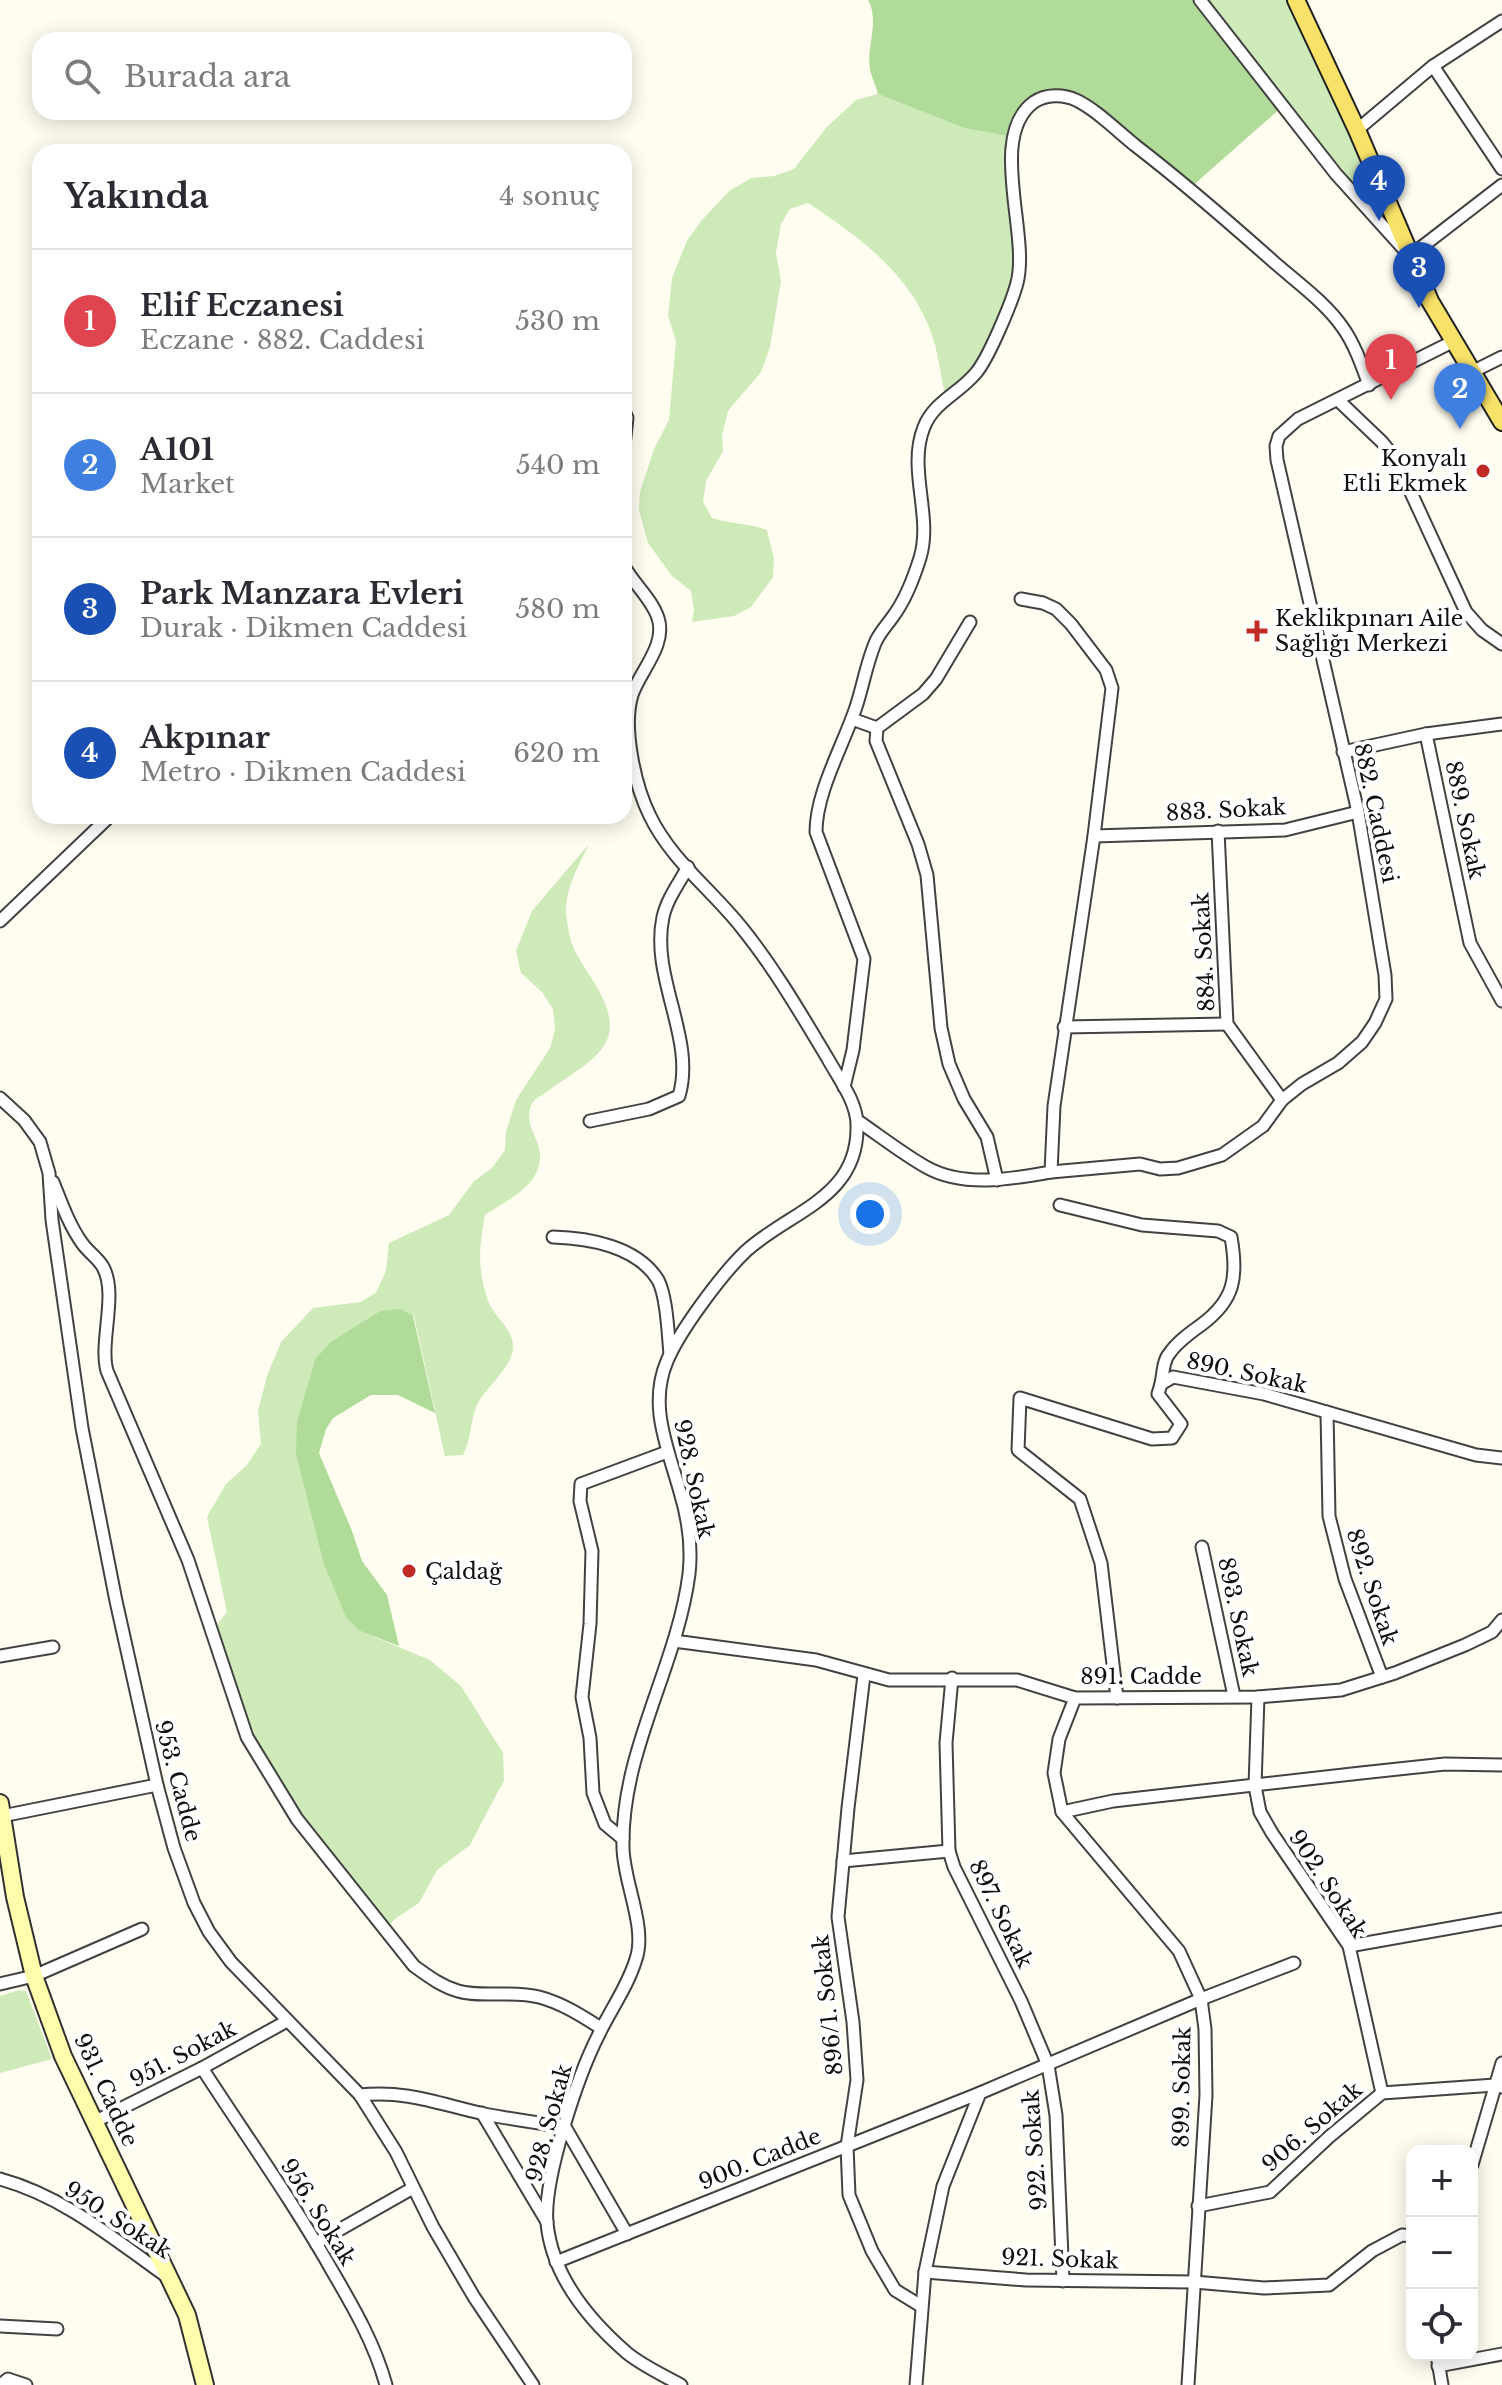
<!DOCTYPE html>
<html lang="tr">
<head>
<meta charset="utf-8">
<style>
  body { margin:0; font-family:"Libre Baskerville",serif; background:#f7f7f7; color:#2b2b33 }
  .controls { position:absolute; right:24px; bottom:24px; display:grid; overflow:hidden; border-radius:16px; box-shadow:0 4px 20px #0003 }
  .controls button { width:72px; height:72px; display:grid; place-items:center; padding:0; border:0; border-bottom:2px solid #e1e1e2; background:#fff; color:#2b2b33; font:40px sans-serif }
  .you { position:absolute; left:870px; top:1214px; width:28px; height:28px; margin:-20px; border:6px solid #fff; border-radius:50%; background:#1a73e8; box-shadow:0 0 0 12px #1a73e833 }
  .badge { display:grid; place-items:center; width:52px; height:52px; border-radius:50%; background:#c02c25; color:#fff; font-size:26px; font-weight:700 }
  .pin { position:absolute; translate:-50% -66px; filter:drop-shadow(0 2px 4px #0008) }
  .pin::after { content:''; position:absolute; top:42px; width:28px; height:24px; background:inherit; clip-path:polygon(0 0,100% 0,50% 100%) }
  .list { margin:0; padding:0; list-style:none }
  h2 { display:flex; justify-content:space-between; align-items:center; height:104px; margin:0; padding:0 32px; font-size:34px }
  h2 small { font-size:26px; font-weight:400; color:#7c7c81 }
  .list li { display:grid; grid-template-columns:52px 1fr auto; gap:24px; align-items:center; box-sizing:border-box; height:144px; padding:0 32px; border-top:2px solid #e1e1e2 }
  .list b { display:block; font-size:30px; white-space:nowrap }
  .list p { margin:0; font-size:26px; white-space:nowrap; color:#7c7c81 }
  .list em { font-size:26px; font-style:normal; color:#7c7c81 }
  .icon { flex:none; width:44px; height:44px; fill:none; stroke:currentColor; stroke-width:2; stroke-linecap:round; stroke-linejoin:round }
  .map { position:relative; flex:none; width:1502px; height:2385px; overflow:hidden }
  .search { position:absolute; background:#fff; box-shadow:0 4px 20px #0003; left:32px; top:32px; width:600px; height:88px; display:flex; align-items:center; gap:20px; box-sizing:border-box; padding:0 28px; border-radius:24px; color:#7c7c81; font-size:30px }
  .panel { position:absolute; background:#fff; box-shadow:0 4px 20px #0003; left:32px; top:144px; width:600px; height:680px; border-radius:24px }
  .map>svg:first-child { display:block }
  .green { fill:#ceeab9 }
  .forest { fill:#b0db99 }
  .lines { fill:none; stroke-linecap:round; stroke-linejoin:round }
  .minor-casing { stroke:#424242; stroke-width:15 }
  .secondary-casing { stroke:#313131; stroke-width:20 }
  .primary-casing { stroke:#202020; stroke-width:20 }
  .minor { stroke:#fff; stroke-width:11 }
  .secondary { stroke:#fffdab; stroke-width:16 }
  .primary { stroke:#f9e267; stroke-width:16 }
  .poi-dot { fill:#c02c25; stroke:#fff; stroke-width:3 }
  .labels { text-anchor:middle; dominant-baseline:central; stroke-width:8; stroke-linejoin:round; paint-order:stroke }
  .poi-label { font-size:22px; fill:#0f0f0f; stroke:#fff; text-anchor:start }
  .street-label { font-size:22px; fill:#0f0f0f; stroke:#fff }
</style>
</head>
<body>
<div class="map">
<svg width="1502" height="2385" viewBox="0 0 1502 2385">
  <rect width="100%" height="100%" fill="#fffdf0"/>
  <g class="green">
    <polygon points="1200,0 1296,0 1410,256"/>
    <path d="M878,94L964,128L1013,137L1021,263L979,370L946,399C941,379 939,357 933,338C913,276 860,237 808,203L790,209L781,224L776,253L781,281L770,347L761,372L728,411L722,435L723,451L706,481L703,502L712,518C731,524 748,523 767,530L774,558L773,577L751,607L734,616L692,622L694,610L691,591L672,576L648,543L639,510L640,492L654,449L669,420L676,341L668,316L672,278L687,241L701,221L729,191L751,178L774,176L794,169L827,127L856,100Z"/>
    <path d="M589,844C579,865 565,889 566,913C567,924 570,940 574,949C587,976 623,1013 605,1044C593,1064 566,1077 548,1091C544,1094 536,1098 533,1102C517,1128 554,1144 534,1177C524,1193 501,1204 485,1215C479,1248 477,1268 488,1301C494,1317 515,1330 513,1349C510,1371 484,1388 476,1407C470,1423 471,1440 463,1455L445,1456L414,1316L380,1311L331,1343L315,1359L297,1421L360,1631L430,1660L461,1686L503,1753L504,1780L470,1845L437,1870L419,1903L396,1918L385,1930L297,1819L247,1737L212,1631L227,1612L207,1517L226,1484L247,1465L261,1444L258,1411L267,1376L281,1342L313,1308L360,1302L376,1293L386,1271L389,1243L449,1215L474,1181L492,1168L505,1150L506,1132L516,1100L550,1048L555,1030L553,1009L542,992L521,973L516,951L532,911Z"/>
    <polygon points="19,1990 26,1991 52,2059 0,2073 0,1996"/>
  </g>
  <g class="forest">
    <path d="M868,0H1200L1282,107L1190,188L1096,114L1058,95L1031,104L1013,137L964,128L878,94C876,86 872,78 870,70C866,47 880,21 868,0Z"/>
    <polygon points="401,1309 413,1316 435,1413 398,1395 371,1395 333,1418 326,1429 319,1453 352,1531 362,1561 387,1595 399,1646 360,1631 346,1617 324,1564 296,1454 297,1421 315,1359 331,1342 380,1311"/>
  </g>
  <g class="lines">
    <g class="minor-casing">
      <g id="minor">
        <polyline points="1200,0 1336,174 1410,256 1502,185"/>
        <polyline points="1433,66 1502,169"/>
        <polyline points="1357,130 1433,66 1502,21"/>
        <polyline points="1472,372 1502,357"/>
        <polyline points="1338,400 1382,442 1395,458 1466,612 1482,630 1502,644"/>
        <polyline points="624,411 627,418 624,446"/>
        <path d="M624,566C633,583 652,599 658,618C667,645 640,671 632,695C622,728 635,786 650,816C671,860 713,891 742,928C775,969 801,1014 828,1059C839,1079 857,1102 857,1125C859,1198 790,1211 746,1251C722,1274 680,1330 667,1361C648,1406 668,1448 680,1492C688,1518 692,1547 689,1574C677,1667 621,1751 623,1847C623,1881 647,1927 636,1959C628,1986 611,2009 599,2034C578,2075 543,2179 547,2223C552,2276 589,2320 627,2353C643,2366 663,2375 681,2385"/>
        <polyline points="970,622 936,679 923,694 877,728 876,741 918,844 927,875 941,1028 949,1064 964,1099 987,1137 997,1180"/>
        <polyline points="852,719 877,728"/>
        <polyline points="1426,734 1470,943 1502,1001"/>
        <polyline points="1343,752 1426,734 1502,724"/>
        <polyline points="1218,831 1227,1024 1282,1100"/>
        <polyline points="1094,836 1285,830 1358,812"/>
        <polyline points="0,921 110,816"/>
        <polyline points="1064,1027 1227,1024"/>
        <path d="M844,1087L853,1050L864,959L816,832C816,792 843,746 856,707C863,686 867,661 876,641C881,631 888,624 894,615C905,600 914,577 920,558C933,516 907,469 924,427C934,402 958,394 975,374C988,360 1012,302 1017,283C1030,234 987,136 1034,102C1046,94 1063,94 1076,100C1097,110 1117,131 1136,146C1184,183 1230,223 1275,263C1298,283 1326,303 1343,328C1355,345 1362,366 1369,385"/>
        <polyline points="0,1098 24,1120 40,1142 49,1173 52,1220 82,1428 116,1601 157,1785 174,1848 194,1903 209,1932 231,1962 360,2095 396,2152 433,2227 474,2297 533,2385"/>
        <path d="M590,1121L649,1109L679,1096C696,1038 650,978 663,917C667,899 679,883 688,867"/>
        <path d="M858,1121C880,1136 903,1154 926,1167C963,1188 1012,1179 1051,1172L1054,1106L1094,836L1112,688L1106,670L1071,624L1056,609L1043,603L1021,599"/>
        <polyline points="1051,1172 1140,1164 1160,1169 1178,1168 1222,1155 1263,1126 1282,1100 1302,1084 1338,1063 1362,1042 1375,1023 1386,999 1385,975 1358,812 1277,460 1276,446 1279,436 1298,419 1454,341"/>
        <path d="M53,1182C61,1202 69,1225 82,1243C88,1252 98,1258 103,1267C118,1294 99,1342 107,1371L188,1560L247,1737L297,1819L414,1966C428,1976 441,1986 458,1991C482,1998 513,1990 539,1997C562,2003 582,2016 601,2028"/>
        <path d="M1060,1205L1142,1225L1218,1231L1231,1237C1238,1277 1235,1300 1201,1325C1190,1333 1177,1342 1169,1354C1163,1361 1163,1375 1161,1384"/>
        <path d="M553,1237C588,1238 637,1246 658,1280C667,1297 668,1334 670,1354"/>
        <polyline points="1327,1412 1329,1516 1345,1579 1382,1677"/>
        <polyline points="1202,1547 1234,1696"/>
        <polyline points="674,1641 816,1660 889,1680 1017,1680 1075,1698 1258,1697 1341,1690 1395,1673 1465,1645 1492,1632 1502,1620"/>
        <polyline points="0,1656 53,1647"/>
        <polyline points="864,1675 848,1808 838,1917 853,2022 857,2080 847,2146 849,2195 872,2251 895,2290 921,2306"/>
        <polyline points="952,1678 946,1743 949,1851 954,1867 1021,2001 1048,2065 1056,2115 1063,2281"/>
        <polyline points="1258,1697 1255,1786 1260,1812 1272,1833 1349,1946 1382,2093"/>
        <polyline points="1075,1698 1059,1739 1054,1773 1062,1812 1179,1951 1201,1999 1205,2029 1206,2095 1188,2385"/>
        <polyline points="1117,1698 1101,1563 1080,1499 1018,1450 1020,1398 1152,1439 1172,1438 1181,1424 1158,1394 1161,1384 1173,1377 1264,1394 1476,1455 1502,1458"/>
        <polyline points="1062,1812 1113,1801 1361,1773 1445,1764 1502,1765"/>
        <polyline points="2,1816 157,1785"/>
        <polyline points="623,1839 605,1824 593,1793 590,1738 582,1697 590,1624 592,1551 580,1501 581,1484 667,1452"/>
        <polyline points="843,1861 949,1851"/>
        <polyline points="1349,1946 1502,1919"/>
        <polyline points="0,1984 34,1976 142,1929"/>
        <path d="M202,2068C246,2136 294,2203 334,2274C355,2310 375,2345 386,2385"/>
        <path d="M360,2095C407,2090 439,2104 484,2114C511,2119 538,2123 565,2127L627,2234"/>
        <polyline points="482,2113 547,2222"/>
        <polyline points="96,2121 202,2068 287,2021"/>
        <polyline points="1472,2165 1502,2063"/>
        <path d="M0,2179C63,2196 114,2239 166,2276"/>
        <polyline points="1198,2206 1270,2192 1329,2137 1382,2093 1495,2085 1502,2087"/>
        <polyline points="316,2243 413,2188"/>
        <polyline points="556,2262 980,2093 1201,1999 1294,1963"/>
        <polyline points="925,2272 1026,2280 1194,2282 1264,2288 1329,2285 1372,2251 1402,2235 1412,2236"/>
        <polyline points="0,2326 57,2329"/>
        <polyline points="1437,2355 1442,2385"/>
        <polyline points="1438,2366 1502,2354"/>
        <polyline points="0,2385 8,2379 26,2385"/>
        <polyline points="916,2385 925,2272 943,2186 980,2093"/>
      </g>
    </g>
    <g class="secondary-casing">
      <polyline id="secondary" points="0,1803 15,1897 34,1976 63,2056 187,2315 205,2385"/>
    </g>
    <g class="primary-casing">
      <polyline id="primary" points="1296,0 1357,130 1430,301 1502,422"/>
    </g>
    <use href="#minor" class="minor"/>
    <use href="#secondary" class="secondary"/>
    <use href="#primary" class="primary"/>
  </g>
  <g class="poi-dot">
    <circle cx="1483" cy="471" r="8"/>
    <path d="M1253 619h8v8h8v8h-8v8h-8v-8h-8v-8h8z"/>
    <circle cx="409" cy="1571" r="8"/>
  </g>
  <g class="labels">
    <g class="poi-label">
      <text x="1467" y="458" text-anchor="end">Konyalı<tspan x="1467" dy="25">Etli Ekmek</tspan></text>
      <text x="1275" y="618">Keklikpınarı Aile<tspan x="1275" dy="25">Sağlığı Merkezi</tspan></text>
      <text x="425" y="1571">Çaldağ</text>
    </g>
    <g class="street-label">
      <text transform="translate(1226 810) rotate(-3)">883. Sokak</text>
      <text transform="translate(1376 813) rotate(78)">882. Caddesi</text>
      <text transform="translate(1465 820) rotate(78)">889. Sokak</text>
      <text transform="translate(1204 952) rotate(-93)">884. Sokak</text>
      <text transform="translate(1247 1373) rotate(12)">890. Sokak</text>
      <text transform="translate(694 1479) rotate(78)">928. Sokak</text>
      <text transform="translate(1372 1587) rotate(72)">892. Sokak</text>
      <text transform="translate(1238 1617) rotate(78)">893. Sokak</text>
      <text x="1141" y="1676">891. Cadde</text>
      <text transform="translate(178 1781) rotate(75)">953. Cadde</text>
      <text transform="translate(1328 1884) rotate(57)">902. Sokak</text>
      <text transform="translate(1001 1914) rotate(64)">897. Sokak</text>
      <text transform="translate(828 2005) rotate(-96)">896/1. Sokak</text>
      <text transform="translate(183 2054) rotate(-28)">951. Sokak</text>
      <text transform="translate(1182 2087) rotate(-89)">899. Sokak</text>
      <text transform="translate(106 2090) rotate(65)">931. Cadde</text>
      <text transform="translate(549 2123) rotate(-75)">928. Sokak</text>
      <text transform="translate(1312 2127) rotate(-41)">906. Sokak</text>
      <text transform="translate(1035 2150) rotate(-94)">922. Sokak</text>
      <text transform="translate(760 2159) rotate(-22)">900. Cadde</text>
      <text transform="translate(318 2212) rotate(58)">956. Sokak</text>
      <text transform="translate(118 2220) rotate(33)">950. Sokak</text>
      <text transform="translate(1060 2259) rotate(2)">921. Sokak</text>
    </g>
  </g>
</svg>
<div class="controls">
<button>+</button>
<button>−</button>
<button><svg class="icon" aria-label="locate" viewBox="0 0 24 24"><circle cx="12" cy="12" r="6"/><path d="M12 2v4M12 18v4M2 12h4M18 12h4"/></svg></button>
</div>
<div class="you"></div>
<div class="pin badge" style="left:1391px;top:400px;background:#e0444e">1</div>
<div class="pin badge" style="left:1460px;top:429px;background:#3f7fe0">2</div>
<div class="pin badge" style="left:1419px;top:308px;background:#1a4fb4">3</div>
<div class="pin badge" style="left:1379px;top:221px;background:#1a4fb4">4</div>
<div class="search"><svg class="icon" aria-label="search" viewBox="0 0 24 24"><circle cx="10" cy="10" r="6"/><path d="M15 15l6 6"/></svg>Burada ara</div>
<section class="panel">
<h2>Yakında<small>4 sonuç</small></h2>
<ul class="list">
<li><span class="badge" style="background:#e0444e">1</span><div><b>Elif Eczanesi</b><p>Eczane · 882. Caddesi</p></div><em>530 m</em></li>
<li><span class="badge" style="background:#3f7fe0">2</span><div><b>A101</b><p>Market</p></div><em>540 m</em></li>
<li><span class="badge" style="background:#1a4fb4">3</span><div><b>Park Manzara Evleri</b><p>Durak · Dikmen Caddesi</p></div><em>580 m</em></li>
<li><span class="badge" style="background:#1a4fb4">4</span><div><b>Akpınar</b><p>Metro · Dikmen Caddesi</p></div><em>620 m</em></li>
</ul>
</section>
</div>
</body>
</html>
